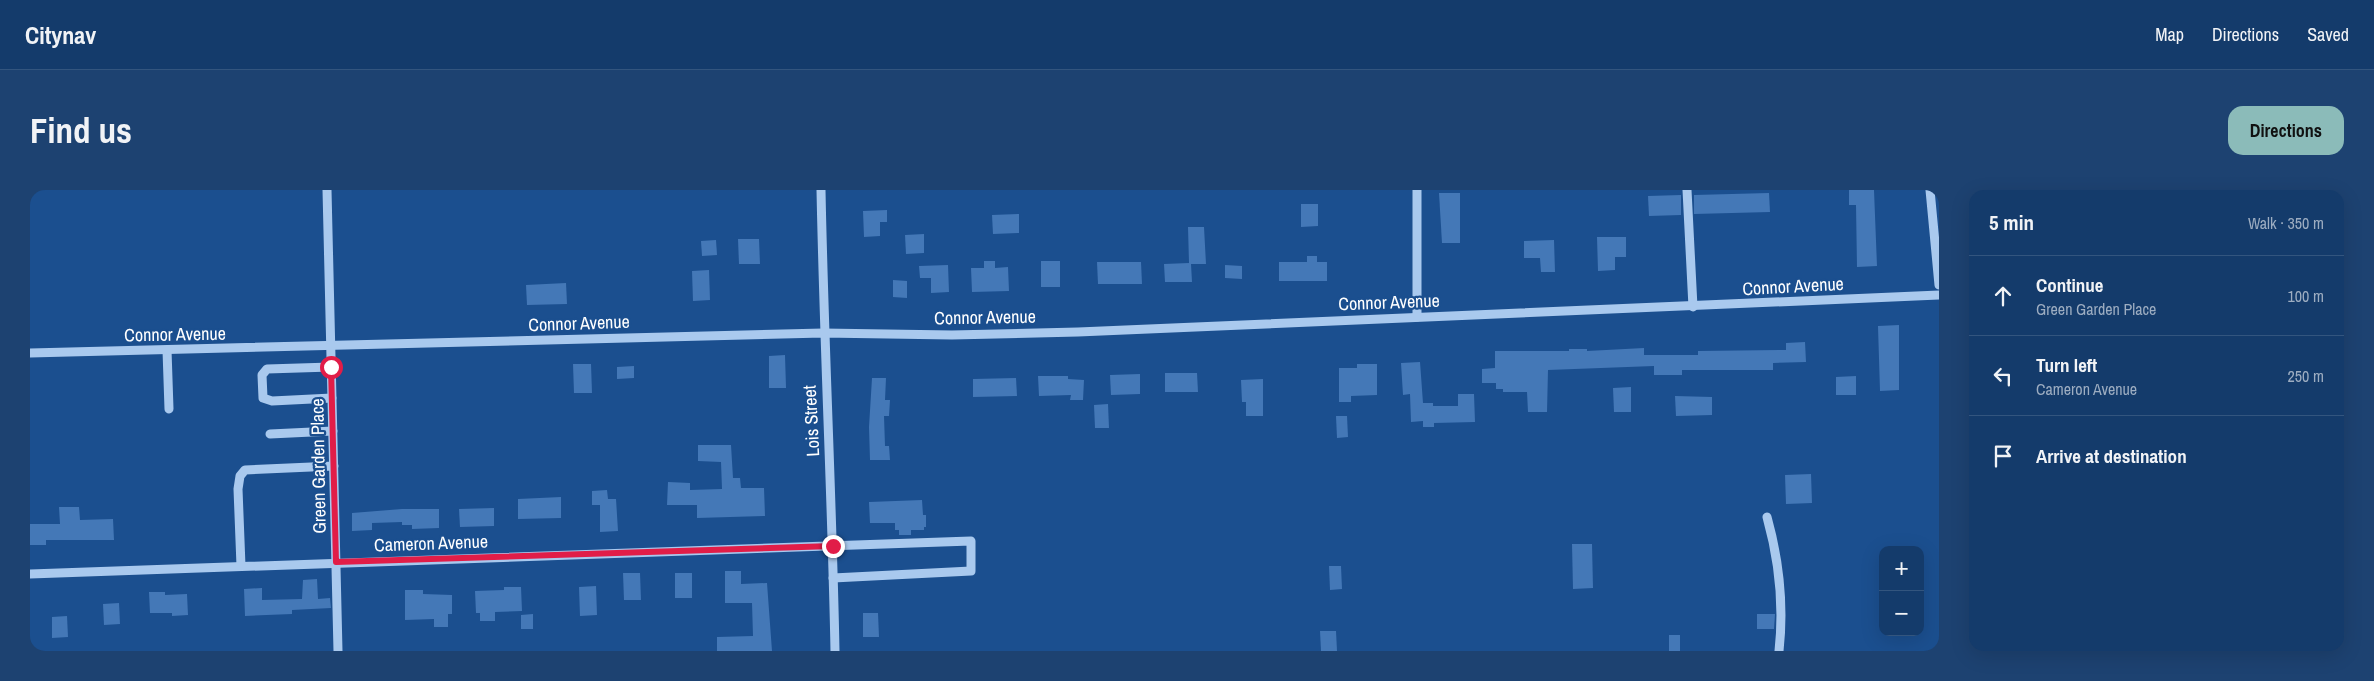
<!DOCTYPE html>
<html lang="en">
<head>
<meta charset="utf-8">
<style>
  body { margin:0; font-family:"Archivo Narrow",sans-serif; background:#1d4271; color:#f1f3f6 }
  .controls { position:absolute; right:15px; bottom:15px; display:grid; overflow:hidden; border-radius:10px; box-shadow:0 5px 20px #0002 }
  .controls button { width:45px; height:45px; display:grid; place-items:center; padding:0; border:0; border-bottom:1px solid #33557e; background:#143b6b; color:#f1f3f6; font:25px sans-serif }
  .stop { position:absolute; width:15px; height:15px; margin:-11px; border:4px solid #e11d48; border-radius:50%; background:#fff }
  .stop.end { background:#e11d48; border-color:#fff; box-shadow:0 1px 5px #0008 }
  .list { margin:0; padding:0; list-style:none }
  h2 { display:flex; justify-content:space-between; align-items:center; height:65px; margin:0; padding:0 20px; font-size:21px }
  h2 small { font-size:16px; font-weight:400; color:#9dadc1 }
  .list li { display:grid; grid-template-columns:32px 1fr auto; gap:15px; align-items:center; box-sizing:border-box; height:80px; padding:0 20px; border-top:1px solid #33557e }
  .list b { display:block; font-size:19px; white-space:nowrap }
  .list p { margin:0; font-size:16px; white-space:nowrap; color:#9dadc1 }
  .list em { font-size:16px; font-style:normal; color:#9dadc1 }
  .icon { flex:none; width:28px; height:28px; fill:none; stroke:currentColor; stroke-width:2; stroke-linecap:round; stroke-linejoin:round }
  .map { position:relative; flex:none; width:1909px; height:461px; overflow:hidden; border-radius:15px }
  header { display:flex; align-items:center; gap:30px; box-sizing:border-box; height:70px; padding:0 25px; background:#143b6b; border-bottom:1px solid #33557e }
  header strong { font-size:24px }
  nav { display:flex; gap:28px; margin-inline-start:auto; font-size:18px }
  .intro { display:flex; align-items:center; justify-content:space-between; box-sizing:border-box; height:120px; padding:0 30px }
  h1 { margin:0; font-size:35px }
  .button { padding:12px 22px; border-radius:15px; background:#8bbbb9; color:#111; font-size:18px; font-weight:700 }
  main { display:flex; gap:30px; padding:0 30px }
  aside { flex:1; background:#143b6b; border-radius:15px; box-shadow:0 5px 20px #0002 }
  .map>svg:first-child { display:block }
  .building { fill:#4478b7 }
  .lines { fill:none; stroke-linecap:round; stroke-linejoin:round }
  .minor { stroke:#a9c9ee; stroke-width:9 }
  .route { stroke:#e11d48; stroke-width:6 }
  .labels { text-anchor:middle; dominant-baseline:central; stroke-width:4.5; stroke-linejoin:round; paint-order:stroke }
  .street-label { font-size:18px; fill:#fff; stroke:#1b4f8f }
</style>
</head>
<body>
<header>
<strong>Citynav</strong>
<nav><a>Map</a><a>Directions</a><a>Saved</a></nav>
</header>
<div class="intro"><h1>Find us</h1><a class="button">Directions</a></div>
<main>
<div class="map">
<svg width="1909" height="461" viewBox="0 0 1909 461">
  <rect width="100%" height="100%" fill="#1b4f8f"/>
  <g class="building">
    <polygon points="1819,0 1844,0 1847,76 1827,77 1826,15 1819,15"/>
    <polygon points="1409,3 1430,3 1430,53 1412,53"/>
    <polygon points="1739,3 1740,22 1664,24 1664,5"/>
    <polygon points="1651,5 1651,25 1619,26 1618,6"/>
    <polygon points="1271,14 1288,14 1288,36 1271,37"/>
    <polygon points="857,20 857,32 850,32 850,46 834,47 833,21"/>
    <polygon points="989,24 989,43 963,44 962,25"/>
    <polygon points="1158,37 1174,37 1176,74 1161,74 1162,92 1135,92 1134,74 1159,73"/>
    <polygon points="894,44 894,63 876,64 875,45"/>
    <polygon points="1567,47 1596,47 1596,67 1585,67 1585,80 1568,81"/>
    <polygon points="708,49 729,49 730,74 709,74"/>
    <polygon points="686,50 687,65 672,66 671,51"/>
    <polygon points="1524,50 1525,82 1511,82 1510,68 1494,68 1494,51"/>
    <polygon points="1277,66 1287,66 1287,72 1297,72 1297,91 1249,91 1249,72 1277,72"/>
    <polygon points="954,71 965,71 965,78 978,77 979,101 942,102 941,78 954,78"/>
    <rect x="1011" y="71" width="19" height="26"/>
    <polygon points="1067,72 1111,72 1112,94 1068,94"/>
    <polygon points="918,75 919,102 901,103 901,88 890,88 889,76"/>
    <polygon points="1195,75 1212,76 1212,89 1195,88"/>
    <polygon points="679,80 680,110 663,111 662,81"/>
    <polygon points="863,90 877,91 877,108 863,107"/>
    <polygon points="536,93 537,114 497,115 496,95"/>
    <polygon points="1869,135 1869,200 1850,201 1848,136"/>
    <polygon points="1775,152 1776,172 1743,173 1743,180 1652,180 1652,185 1624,185 1624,176 1518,180 1517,222 1498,222 1497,202 1473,202 1473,199 1466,199 1466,193 1452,193 1452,179 1465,178 1465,161 1539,161 1539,159 1557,159 1557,161 1614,158 1614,165 1668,165 1668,161 1756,160 1756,153"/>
    <polygon points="755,165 756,198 739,198 739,166"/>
    <polygon points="1390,172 1393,213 1403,213 1403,216 1428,216 1428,204 1444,204 1445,232 1404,233 1404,237 1393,237 1393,231 1381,232 1380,204 1373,205 1371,173"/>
    <polygon points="543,174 561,174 562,203 544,203"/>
    <polygon points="1327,174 1347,174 1347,205 1321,206 1321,212 1309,212 1309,178 1327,178"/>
    <polygon points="604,176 604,188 587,189 587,177"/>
    <polygon points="1135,183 1167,183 1168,202 1135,202"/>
    <polygon points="1110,184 1110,204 1081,205 1080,185"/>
    <polygon points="1008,186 1038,186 1038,189 1054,190 1053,210 1040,210 1041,205 1009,206"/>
    <polygon points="1826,186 1826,205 1806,205 1806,187"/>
    <polygon points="842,188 856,188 855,210 860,210 859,226 854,226 855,256 859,256 860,270 840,270 839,237"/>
    <polygon points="986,188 987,206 943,207 943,189"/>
    <polygon points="1233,189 1233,226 1216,226 1216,212 1212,212 1211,190"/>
    <polygon points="1601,197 1601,222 1584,222 1583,198"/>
    <polygon points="1645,206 1682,207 1682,225 1646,226"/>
    <polygon points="1078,214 1079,238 1065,238 1064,215"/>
    <polygon points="1306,226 1317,226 1318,247 1307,248"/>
    <polygon points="668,255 701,255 703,288 710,288 711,298 734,298 735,326 667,328 667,315 637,315 638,292 660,293 660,300 692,299 691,272 668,271"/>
    <polygon points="1781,284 1782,313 1756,314 1755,285"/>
    <polygon points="577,300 578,309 586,309 588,341 570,342 570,315 562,315 562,301"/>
    <polygon points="531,307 531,328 488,329 488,309"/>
    <polygon points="892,310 893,325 896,325 896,337 894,337 894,340 881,340 881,345 869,345 869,340 865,340 865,333 840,333 839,312"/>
    <polygon points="29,317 49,317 50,330 83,329 84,350 16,350 16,355 0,355 0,334 30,334"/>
    <polygon points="464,318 464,336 430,337 429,319"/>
    <polygon points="372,319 409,319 409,338 382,339 382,335 372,335 372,332 342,333 342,340 322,341 322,323"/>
    <polygon points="1542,354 1562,354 1563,398 1543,399"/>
    <polygon points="1299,376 1311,376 1312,399 1300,400"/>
    <polygon points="695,381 711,381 711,394 737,393 742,461 687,461 687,447 723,446 722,413 695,413"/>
    <polygon points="593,383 610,383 611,410 594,410"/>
    <rect x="645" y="383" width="17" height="25"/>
    <polygon points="287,389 288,409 300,408 301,418 262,420 262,424 215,426 214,399 232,398 232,410 272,409 273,390"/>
    <polygon points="566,396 567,425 550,426 549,397"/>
    <polygon points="474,397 491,397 492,421 465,422 465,431 450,431 450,423 446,423 445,401 474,400"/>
    <polygon points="375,400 393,400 393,404 422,405 422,424 418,424 418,437 404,437 404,429 375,430"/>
    <polygon points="119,402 135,402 135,405 157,404 158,425 142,426 142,423 120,423"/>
    <polygon points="89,413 90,434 74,435 73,414"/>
    <polygon points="833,423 848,423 849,447 833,447"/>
    <polygon points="503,424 503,439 491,439 491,425"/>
    <polygon points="1727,424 1745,424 1744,439 1727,439"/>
    <polygon points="37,426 38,447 22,448 22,427"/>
    <polygon points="1290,441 1306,441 1307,461 1291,461"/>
    <rect x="1639" y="445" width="11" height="16"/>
  </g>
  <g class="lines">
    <g class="minor">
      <polyline points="297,0 308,461"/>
      <path d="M791,0C794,154 802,307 805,461"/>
      <polyline points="1387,0 1387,127"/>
      <polyline points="1657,0 1663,117"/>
      <polyline points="1900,0 1909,95"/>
      <polyline points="137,160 139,219"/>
      <polyline points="0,163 793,143 922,145 1048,142 1909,105"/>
      <polyline points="301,177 237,179 232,185 233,208 242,211 302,208"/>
      <polyline points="240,244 303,241"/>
      <path d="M1737,327C1749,370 1754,416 1749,461"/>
      <polyline points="211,376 208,299 210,286 215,280 304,276"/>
      <polyline points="0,384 941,351 941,381 803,388"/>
    </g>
  </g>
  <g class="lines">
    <polyline class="route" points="301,177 306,372 803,356"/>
  </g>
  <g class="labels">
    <g class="street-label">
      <text transform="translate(1763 96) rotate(-3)">Connor Avenue</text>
      <text transform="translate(1359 112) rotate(-2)">Connor Avenue</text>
      <text transform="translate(955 127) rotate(-1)">Connor Avenue</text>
      <text transform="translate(549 133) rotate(-2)">Connor Avenue</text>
      <text transform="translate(145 144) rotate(-1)">Connor Avenue</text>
      <text transform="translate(781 231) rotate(-93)">Lois Street</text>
      <text transform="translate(288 276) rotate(-91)">Green Garden Place</text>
      <text transform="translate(401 353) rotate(-2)">Cameron Avenue</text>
    </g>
  </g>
</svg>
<div class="controls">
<button>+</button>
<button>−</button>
</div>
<div class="stop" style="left:301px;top:177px"></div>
<div class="stop end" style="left:803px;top:356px"></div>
</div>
<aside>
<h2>5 min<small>Walk · 350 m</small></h2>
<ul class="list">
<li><svg class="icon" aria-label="ahead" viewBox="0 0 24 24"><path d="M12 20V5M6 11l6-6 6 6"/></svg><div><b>Continue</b><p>Green Garden Place</p></div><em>100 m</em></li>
<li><svg class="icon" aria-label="left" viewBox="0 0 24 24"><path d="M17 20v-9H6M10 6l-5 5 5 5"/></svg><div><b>Turn left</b><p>Cameron Avenue</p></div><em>250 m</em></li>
<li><svg class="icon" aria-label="arrive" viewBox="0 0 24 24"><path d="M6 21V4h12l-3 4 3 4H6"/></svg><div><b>Arrive at destination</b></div></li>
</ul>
</aside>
</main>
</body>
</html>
